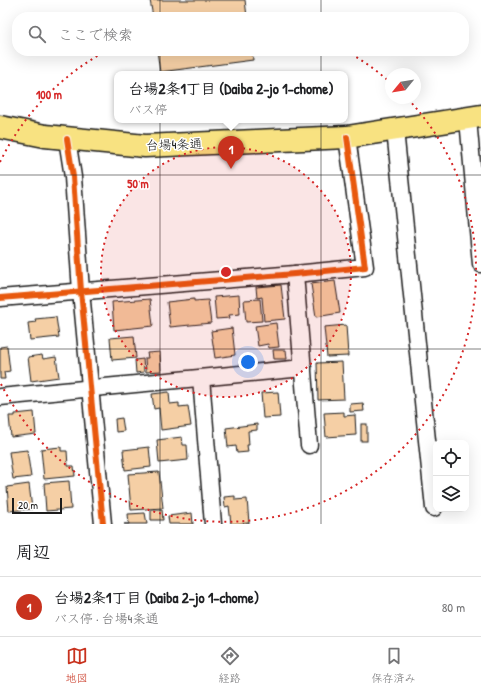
<!DOCTYPE html>
<html lang="ja">
<head>
<meta charset="utf-8">
<style>
  body { margin:0; font-family:"Patrick Hand","Klee One",sans-serif; background:#f2f2f2; color:#202124 }
  .controls { position:absolute; right:12px; bottom:12px; display:grid; overflow:hidden; border-radius:8px; box-shadow:0 4px 16px #0002 }
  .controls button { width:36px; height:36px; display:grid; place-items:center; padding:0; border:0; border-bottom:1px solid #e0e0e0; background:#fff; color:#202124; font:20px sans-serif }
  .compass { position:absolute; left:385px; top:68px; width:36px; height:36px; border-radius:50%; background:#fff; box-shadow:0 4px 16px #0002; rotate:240deg }
  .scale { position:absolute; left:12px; bottom:10px; width:50px; box-sizing:border-box; padding-left:4px; border:2px solid #1c1c1c; border-top:0; font-size:11px; line-height:14px; white-space:nowrap; color:#1c1c1c; -webkit-text-stroke:3px #fff; paint-order:stroke }
  .you { position:absolute; left:248px; top:362px; width:14px; height:14px; margin:-10px; border:3px solid #fff; border-radius:50%; background:#1a73e8; box-shadow:0 0 0 6px #1a73e833 }
  .badge { display:grid; place-items:center; width:26px; height:26px; border-radius:50%; background:#c8321e; color:#fff; font-size:13px; font-weight:700 }
  .pin { position:absolute; translate:-50% -33px; filter:drop-shadow(0 1px 2px #0008) }
  .pin::after { content:''; position:absolute; top:21px; width:14px; height:12px; background:inherit; clip-path:polygon(0 0,100% 0,50% 100%) }
  .popup { position:absolute; left:114px; top:71px; width:234px; height:52px; box-sizing:border-box; display:grid; place-content:center; border-radius:8px; background:#fff; filter:drop-shadow(0 1px 3px #0005); font-size:13px; white-space:nowrap; color:#757577 }
  .popup b { font-size:15px; color:#202124 }
  .popup::after { content:''; position:absolute; left:50%; top:100%; margin-left:-8px; border:8px solid transparent; border-top-color:#fff }
  .list { margin:0; padding:0; list-style:none }
  h2 { display:flex; justify-content:space-between; align-items:center; height:52px; margin:0; padding:0 16px; font-size:17px }
  h2 small { font-size:13px; font-weight:400; color:#757577 }
  .list li { display:grid; grid-template-columns:26px 1fr auto; gap:12px; align-items:center; box-sizing:border-box; height:60px; padding:0 16px; border-top:1px solid #e0e0e0 }
  .list b { display:block; font-size:15px; white-space:nowrap }
  .list p { margin:0; font-size:13px; white-space:nowrap; color:#757577 }
  .list em { font-size:13px; font-style:normal; color:#757577 }
  .icon { flex:none; width:22px; height:22px; fill:none; stroke:currentColor; stroke-width:2; stroke-linecap:round; stroke-linejoin:round }
  .map { position:relative; flex:none; width:481px; height:524px; overflow:hidden }
  .search { position:absolute; background:#fff; box-shadow:0 4px 16px #0002; left:12px; right:12px; top:12px; height:44px; display:flex; align-items:center; gap:10px; box-sizing:border-box; padding:0 14px; border-radius:16px; color:#757577; font-size:15px }
  .sheet { height:112px; background:#fff }
  nav { display:flex; justify-content:space-around; align-items:center; box-sizing:border-box; height:56px; border-top:1px solid #e0e0e0; background:#fff; font-size:11px; color:#757577 }
  nav a { display:grid; justify-items:center; gap:2px }
  nav .on { color:#c8321e }
  .map>svg:first-child { display:block }
  .building { fill:#f5cfa5; stroke:#1c1c1c }
  .lines { fill:none; stroke-linecap:round; stroke-linejoin:round }
  .minor-casing { stroke:#1c1c1c; stroke-width:19 }
  .highway-casing { stroke:#1c1c1c; stroke-width:25 }
  .minor { stroke:#fff; stroke-width:16 }
  .highway { stroke:#f8e281; stroke-width:22 }
  .cycleway-casing { stroke:#fff; stroke-width:8 }
  .cycleway { stroke:#e8590c; stroke-width:6 }
  .grid { fill:none; stroke:#1c1c1c; stroke-width:1; stroke-opacity:0.55 }
  .ring { fill:none; stroke:#d62828; stroke-width:2; stroke-dasharray:2 4 }
  .labels { text-anchor:middle; dominant-baseline:central; stroke-width:3; stroke-linejoin:round; paint-order:stroke }
  .street-label { font-size:13px; fill:#1c1c1c; stroke:#fff }
  .centre { fill:#d62828; stroke:#fff; stroke-width:2 }
  .ring-label { font-size:12px; text-anchor:middle; font-weight:bold; fill:#d62828; stroke:#fff; stroke-width:3; stroke-linejoin:round; paint-order:stroke }
</style>
</head>
<body>
<div class="map">
<svg width="481" height="524" viewBox="0 0 481 524">
  <rect width="100%" height="100%" fill="#fff"/>
  <filter id="ink" filterUnits="userSpaceOnUse"><feTurbulence type="fractalNoise" baseFrequency=".025" numOctaves="2"/><feDisplacementMap in="SourceGraphic" scale="8" xChannelSelector="R" yChannelSelector="G"/><feConvolveMatrix kernelMatrix="1 2 1 2 8 2 1 2 1" color-interpolation-filters="sRGB"/></filter>
  <g filter="url(#ink)">
    <g class="building">
      <polygon points="150,0 245,0 247,17 153,17"/>
      <polygon points="157,51 252,51 253,60 160,72"/>
      <polygon points="335,281 340,313 316,317 311,284"/>
      <polygon points="281,285 285,319 264,321 262,297 257,298 256,287"/>
      <polygon points="239,295 240,314 229,315 230,318 216,319 214,297"/>
      <polygon points="150,299 153,326 114,330 112,302"/>
      <polygon points="194,299 194,301 208,300 211,323 170,327 167,302"/>
      <polygon points="260,299 262,321 246,322 244,300"/>
      <polygon points="56,317 59,337 30,340 28,323 36,322 35,319"/>
      <polygon points="276,323 279,347 269,348 268,344 258,346 255,326"/>
      <polygon points="346,325 348,356 327,357 324,327"/>
      <polygon points="232,328 235,355 215,358 211,331"/>
      <polygon points="134,336 136,358 112,360 110,338"/>
      <polygon points="7,346 10,371 4,372 5,379 0,379 0,347"/>
      <polygon points="273,350 286,350 287,359 274,359"/>
      <polygon points="160,352 161,371 146,372 145,358 148,358 147,353"/>
      <polygon points="42,355 43,359 56,357 59,377 31,381 28,357"/>
      <polygon points="143,359 144,372 136,373 135,360"/>
      <polygon points="342,362 344,399 318,400 317,363"/>
      <polygon points="169,392 170,404 179,403 179,407 188,406 191,426 161,430 159,408 154,409 152,394"/>
      <polygon points="278,392 280,417 263,418 261,393"/>
      <polygon points="363,403 364,411 350,412 350,404"/>
      <polygon points="34,412 36,434 11,437 9,416 15,416 15,414"/>
      <polygon points="344,412 344,416 355,415 356,435 326,437 324,413"/>
      <polygon points="122,418 124,431 116,432 115,419"/>
      <polygon points="257,424 257,430 248,431 249,445 247,445 248,452 237,453 236,446 228,447 226,428"/>
      <rect x="361" y="424" width="6" height="17"/>
      <polygon points="182,437 183,445 187,445 188,460 159,463 157,440"/>
      <polygon points="61,447 61,451 67,451 68,466 74,466 75,476 44,479 41,449"/>
      <polygon points="149,447 151,467 125,470 123,450"/>
      <polygon points="27,450 31,477 13,479 9,452"/>
      <polygon points="159,472 163,508 131,510 128,474"/>
      <polygon points="69,481 71,509 46,511 44,483"/>
      <polygon points="29,484 32,509 9,511 7,487"/>
      <polygon points="235,496 235,500 247,499 249,523 231,524 229,506 225,507 224,497"/>
      <polygon points="151,510 162,510 163,520 151,520"/>
      <polygon points="145,513 147,524 124,524 129,524 128,514"/>
      <polygon points="192,513 193,524 169,524 168,516"/>
    </g>
    <g class="lines">
      <g class="minor-casing">
        <g id="minor">
          <polyline points="468,119 481,264"/>
          <polyline points="395,130 434,508"/>
          <polyline points="67,139 73,177 81,291 103,524"/>
          <polyline points="295,274 309,445"/>
          <polyline points="0,298 295,274 365,267 347,137"/>
          <polyline points="201,378 213,524"/>
          <polyline points="0,397 303,368"/>
        </g>
      </g>
      <g class="highway-casing">
        <polyline id="highway" points="0,127 45,136 145,146 347,137 481,116"/>
      </g>
      <use href="#minor" class="minor"/>
      <use href="#highway" class="highway"/>
      <g class="cycleway-casing">
        <g id="cycleway">
          <polyline points="67,139 73,177 81,291 103,524"/>
          <polyline points="0,298 295,274 365,267 347,137"/>
        </g>
      </g>
      <use href="#cycleway" class="cycleway"/>
    </g>
  </g>
  <path class="grid" d="M160,0V17M321,0V17M160,51V524M321,51V524M0,175H481M0,349H481"/>
  <circle cx="226" cy="272" r="125" fill="#d62828" fill-opacity=".12"/>
  <g class="ring">
    <circle cx="226" cy="272" r="125"/>
    <path d="M0 162A251 251 0 0 1 106 51M346 51A251 251 0 0 1 391 83M408 99A251 251 0 1 1 0 382"/>
  </g>
  <g class="labels">
    <g class="street-label">
      <text transform="translate(174 144) rotate(-2)">台場4条通</text>
    </g>
  </g>
  <circle cx="226" cy="272" r="6" class="centre"/>
  <g class="ring-label">
    <text x="49" y="99">100 m</text>
    <text x="138" y="188">50 m</text>
  </g>
</svg>
<div class="controls">
<button><svg class="icon" aria-label="locate" viewBox="0 0 24 24"><circle cx="12" cy="12" r="6"/><path d="M12 2v4M12 18v4M2 12h4M18 12h4"/></svg></button>
<button><svg class="icon" aria-label="layers" viewBox="0 0 24 24"><path d="M12 4l9 5-9 5-9-5zM3 14l9 5 9-5"/></svg></button>
</div>
<svg class="compass" viewBox="-18 -18 36 36"><path d="M0-13l5 13h-10z" fill="#e53935"/><path d="M0 13l5-13h-10z" fill="#757577"/></svg>
<div class="scale">20 m</div>
<div class="you"></div>
<div class="pin badge" style="left:231px;top:169px">1</div>
<div class="popup"><b>台場2条1丁目 (Daiba 2-jo 1-chome)</b>バス停</div>
<div class="search"><svg class="icon" aria-label="search" viewBox="0 0 24 24"><circle cx="10" cy="10" r="6"/><path d="M15 15l6 6"/></svg>ここで検索</div>
</div>
<section class="sheet">
<h2>周辺<small></small></h2>
<ul class="list">
<li><span class="badge">1</span><div><b>台場2条1丁目 (Daiba 2-jo 1-chome)</b><p>バス停 · 台場4条通</p></div><em>80 m</em></li>
</ul>
</section>
<nav>
<a class="on"><svg class="icon" aria-label="map" viewBox="0 0 24 24"><path d="M3 6l6-2 6 2 6-2v14l-6 2-6-2-6 2zM9 4v14M15 6v14"/></svg>地図</a>
<a><svg class="icon" aria-label="directions" viewBox="0 0 24 24"><path d="M12 3l9 9-9 9-9-9zM9 14v-3h6M13 9l2 2-2 2"/></svg>経路</a>
<a><svg class="icon" aria-label="saved" viewBox="0 0 24 24"><path d="M7 4h10v16l-5-4-5 4z"/></svg>保存済み</a>
</nav>
</body>
</html>
